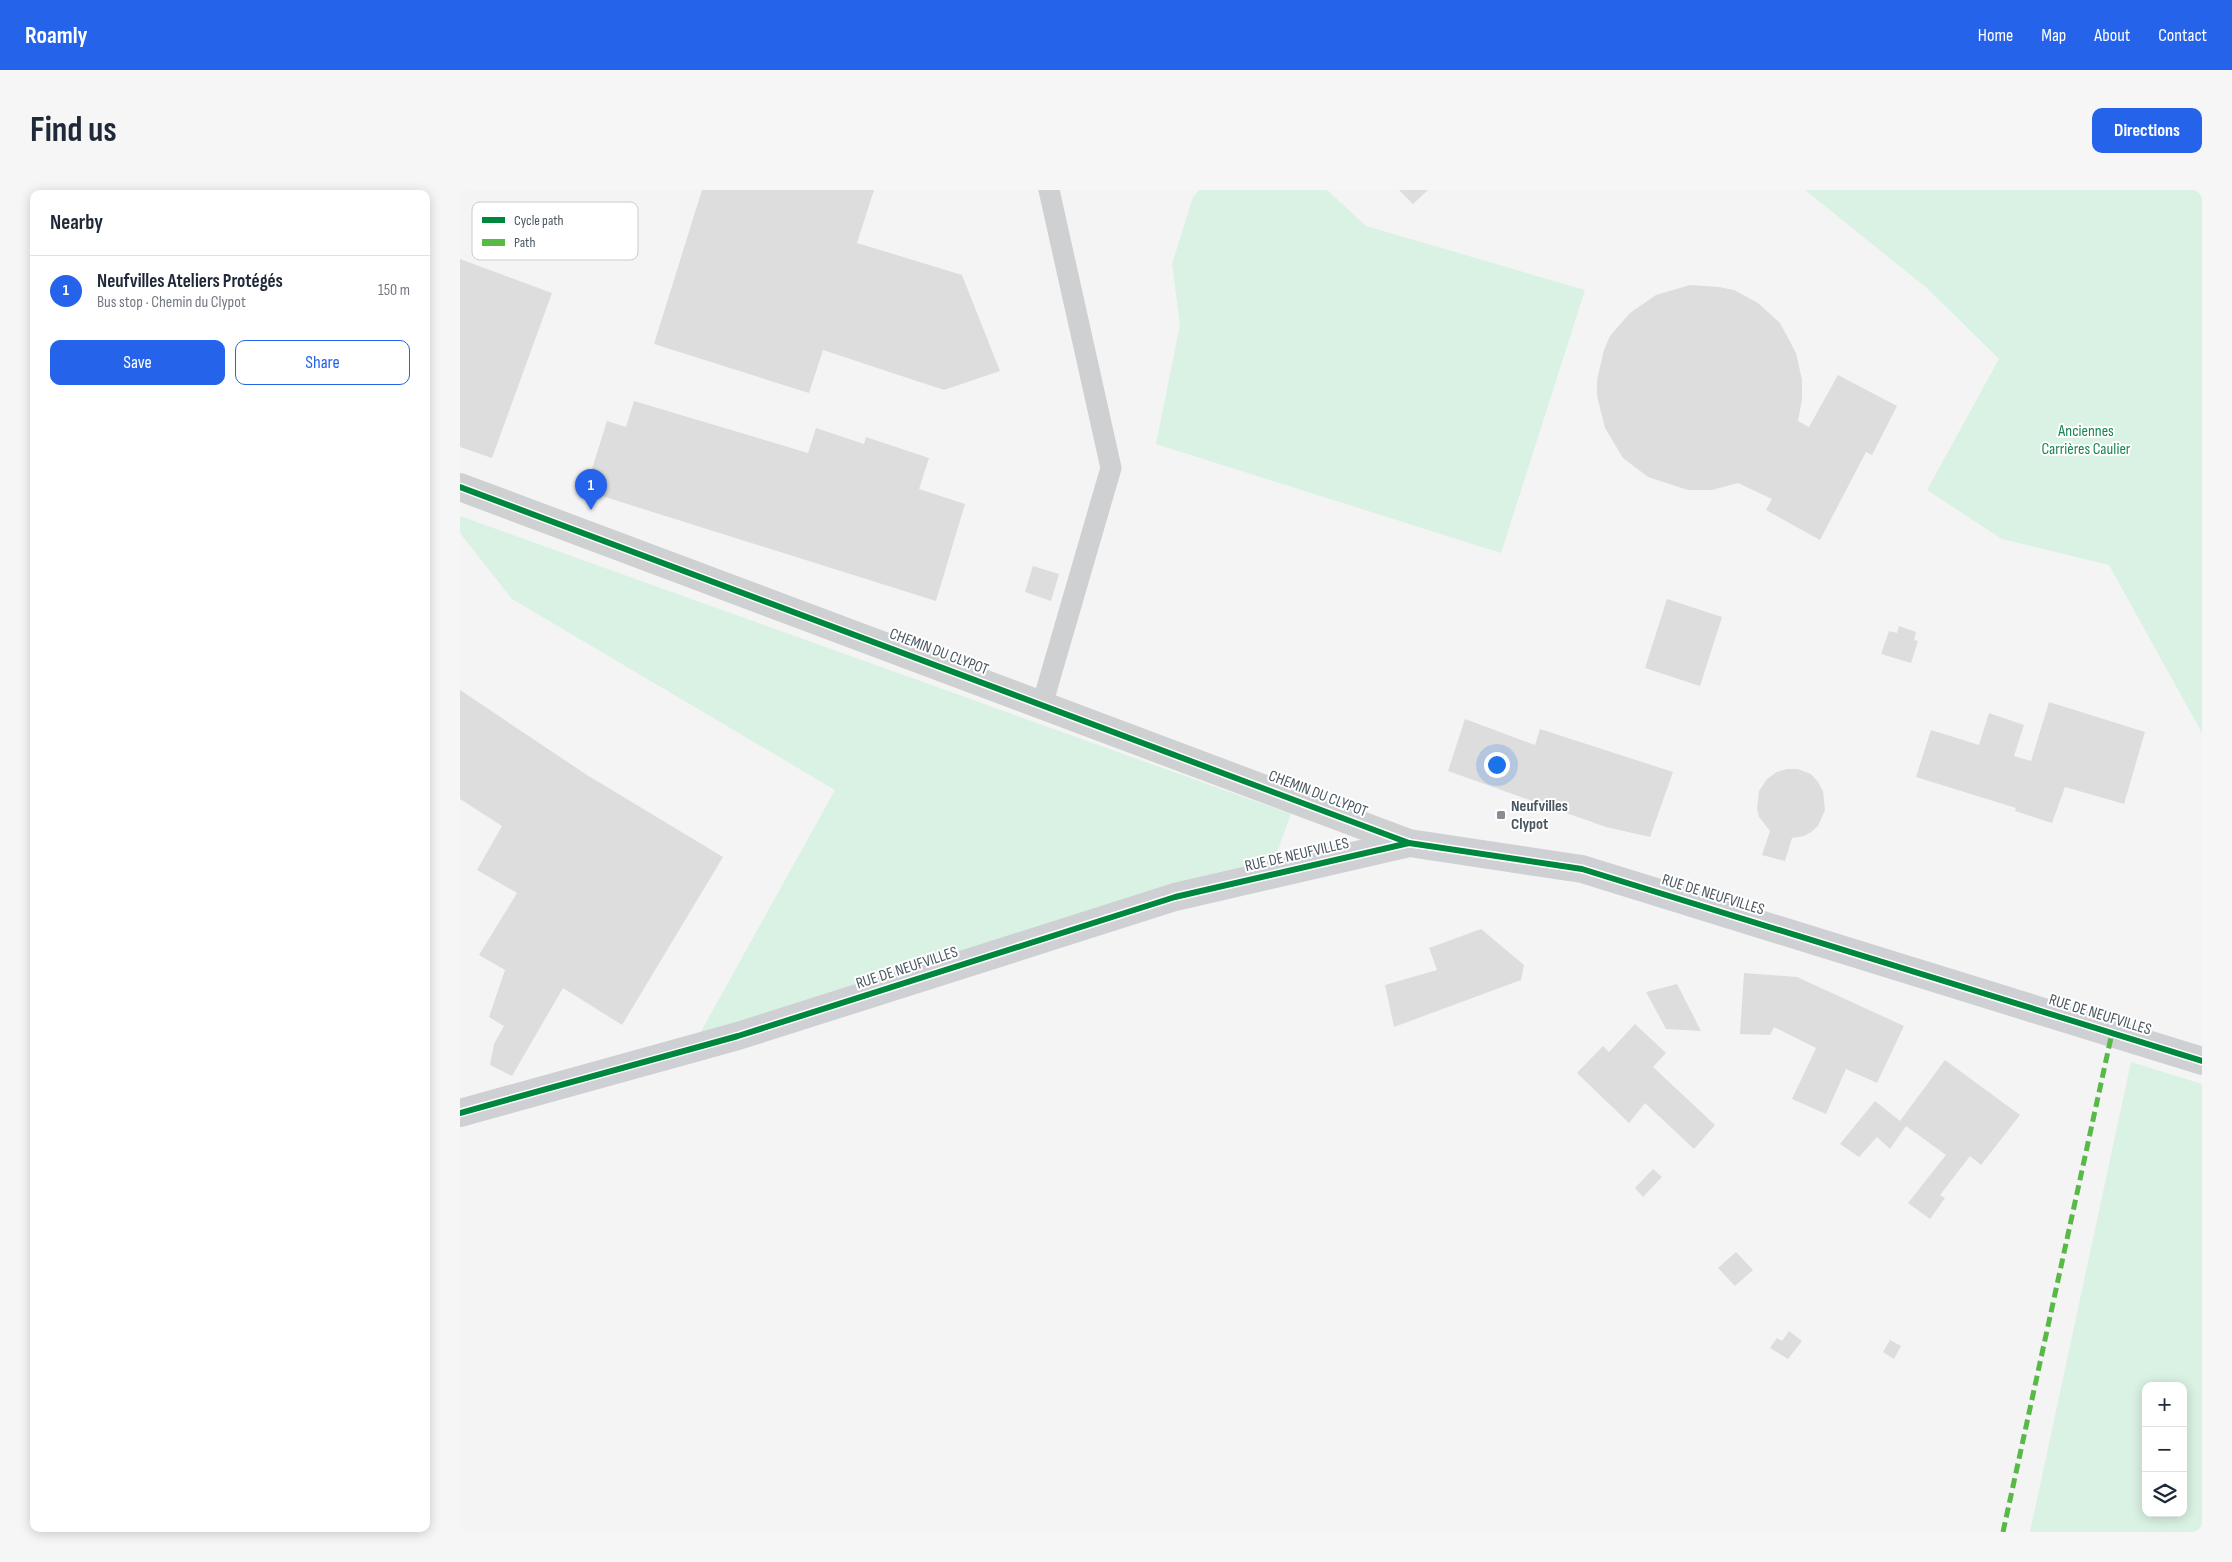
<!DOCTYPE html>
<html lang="en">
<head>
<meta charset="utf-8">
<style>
  body { margin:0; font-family:"Sofia Sans Condensed",sans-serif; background:#f6f6f7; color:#1f2937 }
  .controls { position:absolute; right:15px; bottom:15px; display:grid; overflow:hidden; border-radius:10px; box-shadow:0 2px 12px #0003 }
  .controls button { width:45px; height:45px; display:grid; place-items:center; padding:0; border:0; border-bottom:1px solid #e0e1e3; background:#fff; color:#1f2937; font:25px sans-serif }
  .you { position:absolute; left:1036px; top:574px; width:18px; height:18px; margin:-12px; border:4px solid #fff; border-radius:50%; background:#1a73e8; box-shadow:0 0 0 8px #1a73e833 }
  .badge { display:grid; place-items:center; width:32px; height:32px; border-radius:50%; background:#2563eb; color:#fff; font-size:16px; font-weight:700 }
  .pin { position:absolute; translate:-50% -41px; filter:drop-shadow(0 1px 2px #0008) }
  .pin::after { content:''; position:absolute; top:26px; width:18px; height:15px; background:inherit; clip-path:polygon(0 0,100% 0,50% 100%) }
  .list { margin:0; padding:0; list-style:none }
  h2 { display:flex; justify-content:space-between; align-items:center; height:65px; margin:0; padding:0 20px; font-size:21px }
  h2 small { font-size:16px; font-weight:400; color:#747a83 }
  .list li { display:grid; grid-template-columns:32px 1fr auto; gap:15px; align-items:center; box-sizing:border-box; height:70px; padding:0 20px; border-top:1px solid #e0e1e3 }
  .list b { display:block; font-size:19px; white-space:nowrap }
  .list p { margin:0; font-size:16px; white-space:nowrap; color:#747a83 }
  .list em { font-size:16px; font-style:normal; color:#747a83 }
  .actions { display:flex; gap:10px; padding:15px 20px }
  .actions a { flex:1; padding:11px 0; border:1px solid #2563eb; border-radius:10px; text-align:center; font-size:18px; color:#2563eb }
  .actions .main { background:#2563eb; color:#fff }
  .icon { flex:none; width:28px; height:28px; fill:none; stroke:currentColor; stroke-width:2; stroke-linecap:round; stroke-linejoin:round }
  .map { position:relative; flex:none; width:1742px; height:1342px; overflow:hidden; border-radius:10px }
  header { display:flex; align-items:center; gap:30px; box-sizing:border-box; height:70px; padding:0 25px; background:#2563eb; color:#fff }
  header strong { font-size:24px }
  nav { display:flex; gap:28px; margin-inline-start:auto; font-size:18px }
  .intro { display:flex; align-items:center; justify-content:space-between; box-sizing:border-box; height:120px; padding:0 30px }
  h1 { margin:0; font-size:35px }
  .button { padding:12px 22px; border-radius:10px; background:#2563eb; color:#fff; font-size:18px; font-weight:700 }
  main { display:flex; gap:30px; padding:0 30px }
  aside { flex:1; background:#fff; border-radius:10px; box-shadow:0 2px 12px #0003 }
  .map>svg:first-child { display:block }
  .green { fill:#d9f2e3; fill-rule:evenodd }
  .building { fill:#ddddde }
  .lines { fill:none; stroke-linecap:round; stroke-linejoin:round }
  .service { stroke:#ced0d2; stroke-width:21 }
  .minor { stroke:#ced0d2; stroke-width:28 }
  .secondary { stroke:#ced0d4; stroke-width:28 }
  .quiet { stroke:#58b947; stroke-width:5; stroke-dasharray:10 5; stroke-linecap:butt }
  .cycleway-casing { stroke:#fff; stroke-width:9 }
  .cycleway { stroke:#00873e; stroke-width:6 }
  .poi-dot { fill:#868d94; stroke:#fff; stroke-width:2 }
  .labels { text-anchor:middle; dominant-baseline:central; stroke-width:4; stroke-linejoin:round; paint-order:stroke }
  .park-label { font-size:16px; fill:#17864f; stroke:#fff }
  .street-label { font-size:16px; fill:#4a5661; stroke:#fff }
  .poi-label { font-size:16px; font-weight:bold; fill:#4a5661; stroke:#fff; text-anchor:start }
  .key { fill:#fff; stroke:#c9ccd0; stroke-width:1 }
  .key-label { font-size:14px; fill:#4a5661 }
</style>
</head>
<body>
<header>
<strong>Roamly</strong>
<nav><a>Home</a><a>Map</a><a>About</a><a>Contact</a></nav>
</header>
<div class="intro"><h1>Find us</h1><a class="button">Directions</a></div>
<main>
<aside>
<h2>Nearby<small></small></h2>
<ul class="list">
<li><span class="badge">1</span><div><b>Neufvilles Ateliers Protégés</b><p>Bus stop · Chemin du Clypot</p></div><em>150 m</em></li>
</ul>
<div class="actions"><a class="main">Save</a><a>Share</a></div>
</aside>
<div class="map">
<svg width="1742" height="1342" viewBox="0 0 1742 1342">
  <rect width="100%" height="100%" fill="#f4f4f4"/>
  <g class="green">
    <polygon points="739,0 867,0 906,36 1125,100 1041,363 696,254 720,135 712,74 733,7"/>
    <polygon points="1345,0 1742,0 1742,543 1649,375 1542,349 1467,300 1539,169 1468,99"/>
    <polygon points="0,326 831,624 815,668 238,847 375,600 52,409 0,343"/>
    <path d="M1671,872L1742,894V1342H1570ZM1686,1196H1723V1323H1686Z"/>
  </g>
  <g class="building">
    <polygon points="242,0 414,0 397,53 502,85 540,181 484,200 363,160 349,203 194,154"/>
    <polygon points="939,0 968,0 953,14"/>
    <polygon points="0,69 92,103 32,268 0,257"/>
    <polygon points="1230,95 1259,97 1274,100 1298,113 1320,133 1336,163 1342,190 1342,209 1338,231 1349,237 1378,185 1437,216 1412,265 1406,262 1360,350 1306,320 1312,309 1278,293 1252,300 1228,300 1188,287 1163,268 1145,238 1137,206 1137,190 1144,160 1150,146 1170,123 1196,105"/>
    <polygon points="174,211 348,263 356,238 404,254 406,247 469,268 459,299 505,314 476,411 145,307 126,298 147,231 166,237"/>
    <polygon points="573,376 599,384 591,411 565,402"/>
    <polygon points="1207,409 1262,427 1240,496 1185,478"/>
    <polygon points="1439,436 1456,442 1454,450 1458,451 1451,473 1421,464 1429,441 1437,443"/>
    <polygon points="0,500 127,585 263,667 162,835 103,798 52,886 30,875 34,854 44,836 29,827 45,780 19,765 57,703 17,680 42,636 0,609"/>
    <polygon points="1589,512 1685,542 1664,614 1605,597 1592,633 1555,621 1556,618 1456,587 1471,540 1519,555 1529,523 1564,535 1554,566 1571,571"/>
    <polygon points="1005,529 1075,555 1080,539 1213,582 1190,647 1146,637 988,581"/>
    <polygon points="1327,579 1338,579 1351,584 1358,592 1363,601 1365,620 1358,636 1351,642 1344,646 1332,648 1325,671 1302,665 1310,641 1299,627 1297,619 1299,601 1307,589 1317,582"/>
    <polygon points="1021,739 1064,775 1061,790 934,837 925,795 977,780 969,758"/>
    <polygon points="1284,783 1337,787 1444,836 1417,893 1386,879 1366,924 1332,909 1356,858 1314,837 1310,845 1280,844"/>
    <polygon points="1217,794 1241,841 1206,839 1186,802"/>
    <polygon points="1175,834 1206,863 1193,877 1255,935 1234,959 1185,913 1169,933 1117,883 1143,856 1149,862"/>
    <polygon points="1485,870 1560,925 1521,975 1510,966 1480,1005 1485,1008 1470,1029 1448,1013 1486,965 1446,936 1430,959 1417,947 1399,967 1380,954 1415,911 1440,931"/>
    <polygon points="1193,979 1202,987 1183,1007 1175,998"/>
    <polygon points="1276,1062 1293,1080 1275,1096 1258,1078"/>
    <polygon points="1329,1141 1342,1151 1328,1169 1310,1158 1317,1148 1322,1151"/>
    <polygon points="1430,1150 1441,1156 1434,1169 1423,1162"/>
  </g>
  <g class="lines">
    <polyline class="service" points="582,515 651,278 589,0"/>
    <polyline class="minor" points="0,297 949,653"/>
    <polyline class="secondary" points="0,923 278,846 715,707 949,653 1122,679 1742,871"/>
    <polyline class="quiet" points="1543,1342 1652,843"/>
    <g class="cycleway-casing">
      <g id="cycleway">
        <polyline points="0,297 949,653"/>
        <polyline points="0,923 278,846 715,707 949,653 1122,679 1742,871"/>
      </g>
    </g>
    <use href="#cycleway" class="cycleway"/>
  </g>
  <rect class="poi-dot" x="1036" y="620" width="10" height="10" rx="2.5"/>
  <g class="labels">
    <g class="park-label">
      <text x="1626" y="241">Anciennes<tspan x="1626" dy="18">Carrières Caulier</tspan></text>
    </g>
    <g class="street-label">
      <text transform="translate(479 462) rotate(21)">CHEMIN DU CLYPOT</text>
      <text transform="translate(858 604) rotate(21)">CHEMIN DU CLYPOT</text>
      <text transform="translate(837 665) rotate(-13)">RUE DE NEUFVILLES</text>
      <text transform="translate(1253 705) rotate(17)">RUE DE NEUFVILLES</text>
      <text transform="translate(447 778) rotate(-18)">RUE DE NEUFVILLES</text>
      <text transform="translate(1640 825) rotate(17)">RUE DE NEUFVILLES</text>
    </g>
    <g class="poi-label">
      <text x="1051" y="616">Neufvilles<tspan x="1051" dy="18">Clypot</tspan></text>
    </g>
  </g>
  <rect x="12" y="12" width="166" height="58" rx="8" class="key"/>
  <rect x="22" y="27" width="23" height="6" fill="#00873e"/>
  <rect x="22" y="49" width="23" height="7" fill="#58b947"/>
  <g class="key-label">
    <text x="54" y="35">Cycle path</text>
    <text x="54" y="57">Path</text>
  </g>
</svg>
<div class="controls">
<button>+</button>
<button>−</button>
<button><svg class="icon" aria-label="layers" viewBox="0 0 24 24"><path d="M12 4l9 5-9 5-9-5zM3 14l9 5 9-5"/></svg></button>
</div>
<div class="you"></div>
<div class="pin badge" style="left:131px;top:320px">1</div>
</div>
</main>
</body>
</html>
